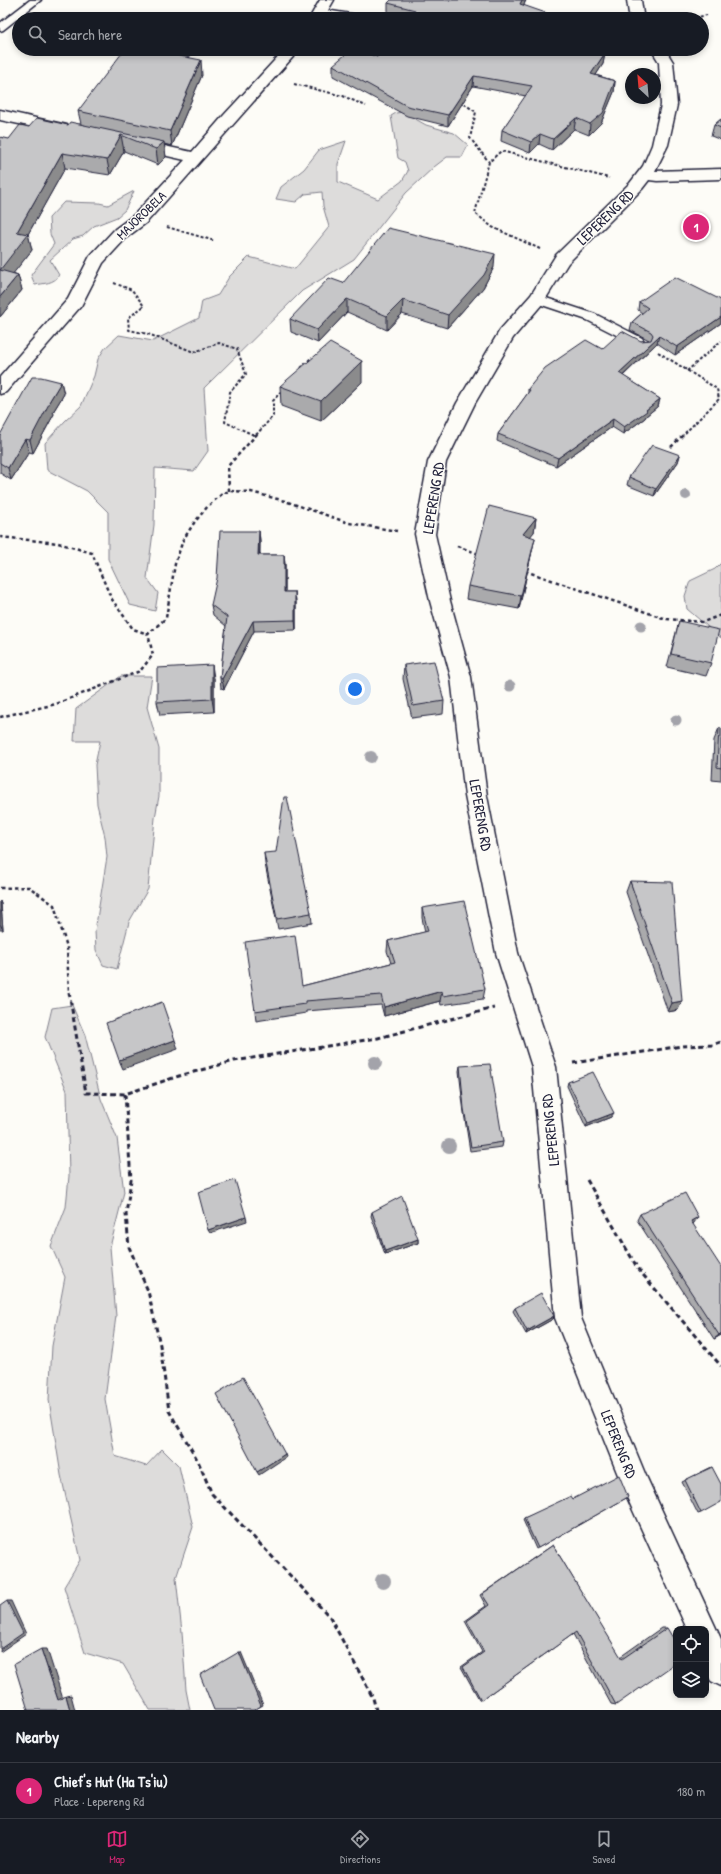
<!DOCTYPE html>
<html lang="en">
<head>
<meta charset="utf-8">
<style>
  body { margin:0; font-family:"Patrick Hand",sans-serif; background:#242831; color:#f1f3f6 }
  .controls { position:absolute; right:12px; bottom:12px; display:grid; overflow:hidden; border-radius:8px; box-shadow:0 2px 6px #0003 }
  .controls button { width:36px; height:36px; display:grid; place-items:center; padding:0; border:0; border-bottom:1px solid #363941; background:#171b24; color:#f1f3f6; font:20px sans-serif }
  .compass { position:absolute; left:625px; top:68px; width:36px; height:36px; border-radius:50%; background:#171b24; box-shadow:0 2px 6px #0003; rotate:334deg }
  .you { position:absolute; left:355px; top:689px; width:14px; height:14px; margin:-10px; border:3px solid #fff; border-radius:50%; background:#1a73e8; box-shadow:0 0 0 6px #1a73e833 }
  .badge { display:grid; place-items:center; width:26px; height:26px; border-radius:50%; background:#db2777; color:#fff; font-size:13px; font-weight:700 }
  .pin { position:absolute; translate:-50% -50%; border:2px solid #fff; box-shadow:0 1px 4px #0006 }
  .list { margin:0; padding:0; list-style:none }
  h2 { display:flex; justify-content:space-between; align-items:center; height:52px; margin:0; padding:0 16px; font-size:17px }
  h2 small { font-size:13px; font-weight:400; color:#9ea1a6 }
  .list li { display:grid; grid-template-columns:26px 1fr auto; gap:12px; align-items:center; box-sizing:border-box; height:56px; padding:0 16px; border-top:1px solid #363941 }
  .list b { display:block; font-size:15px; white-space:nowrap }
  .list p { margin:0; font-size:13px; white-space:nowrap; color:#9ea1a6 }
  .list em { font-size:13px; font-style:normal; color:#9ea1a6 }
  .icon { flex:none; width:22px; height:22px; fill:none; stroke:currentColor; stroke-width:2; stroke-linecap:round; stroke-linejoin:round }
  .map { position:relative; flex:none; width:721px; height:1710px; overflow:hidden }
  .search { position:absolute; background:#171b24; box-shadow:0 2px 6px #0003; left:12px; right:12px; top:12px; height:44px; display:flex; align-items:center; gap:10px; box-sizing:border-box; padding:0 14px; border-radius:22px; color:#9ea1a6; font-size:15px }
  .sheet { height:108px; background:#171b24 }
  nav { display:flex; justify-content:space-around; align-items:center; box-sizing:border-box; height:56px; border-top:1px solid #363941; background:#171b24; font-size:11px; color:#9ea1a6 }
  nav a { display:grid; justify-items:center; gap:2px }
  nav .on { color:#db2777 }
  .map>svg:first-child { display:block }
  .green { fill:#dddcdb; stroke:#807f8b }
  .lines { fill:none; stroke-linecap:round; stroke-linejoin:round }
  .service-casing { stroke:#22223b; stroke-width:3 }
  .minor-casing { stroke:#22223b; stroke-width:3 }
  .path-far2 { stroke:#22223b; stroke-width:2; stroke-dasharray:3 2; stroke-linecap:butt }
  .path-far1 { stroke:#22223b; stroke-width:2.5; stroke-dasharray:3.5 3; stroke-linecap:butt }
  .path { stroke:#22223b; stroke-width:3; stroke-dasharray:5 3.5; stroke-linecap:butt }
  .service { fill:#fdfcf7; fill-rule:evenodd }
  .minor { fill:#fdfcf7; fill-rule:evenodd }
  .tree { fill:#a3a3aa }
  .wall { fill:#aaaaac; stroke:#22223b }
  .shaded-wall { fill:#8b8b8c; stroke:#22223b }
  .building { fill:#c6c6c8; stroke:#22223b }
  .labels { text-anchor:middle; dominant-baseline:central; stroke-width:3; stroke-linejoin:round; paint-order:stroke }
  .far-street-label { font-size:13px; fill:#22223b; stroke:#fdfcf7 }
  .street-label { font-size:15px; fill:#22223b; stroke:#fdfcf7 }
</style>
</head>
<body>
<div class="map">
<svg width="721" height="1710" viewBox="0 0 721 1710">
  <rect width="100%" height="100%" fill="#fdfcf7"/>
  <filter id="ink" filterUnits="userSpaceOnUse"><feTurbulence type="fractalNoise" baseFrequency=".025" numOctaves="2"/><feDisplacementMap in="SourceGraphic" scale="8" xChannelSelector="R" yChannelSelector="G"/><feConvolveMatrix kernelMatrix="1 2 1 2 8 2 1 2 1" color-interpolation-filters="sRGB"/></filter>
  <g filter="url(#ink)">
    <g class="green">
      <polygon points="403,112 426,125 454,133 468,145 462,157 447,157 434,167 406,193 354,259 302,291 204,388 208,451 194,471 155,468 154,525 147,578 158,593 155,611 130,605 108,559 108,512 87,491 47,470 45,443 65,421 81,406 94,376 98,359 105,348 119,335 153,341 199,318 202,301 218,295 229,277 249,257 295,269 329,227 323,206 322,192 305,194 296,202 276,199 281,187 304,169 319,150 346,141 338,164 338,182 378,199 402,181 408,171 405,162 398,158 391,116 396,113"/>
      <path d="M134,191L125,210L117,217L94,226L83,236L73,239L50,260L59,275C54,284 44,283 35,285L31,275L54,244L50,234L49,218L64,202L99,203L108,205Z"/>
      <polygon points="721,563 721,638 687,609 685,596 690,581 715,569"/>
      <polygon points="121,676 152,676 147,707 159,749 159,796 155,818 148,889 129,922 117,969 103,965 96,950 95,931 107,857 105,837 97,804 95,765 100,741 74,741 76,709"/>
      <polygon points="72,1005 85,1035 101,1099 117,1138 124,1192 110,1247 116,1316 105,1399 115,1456 146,1466 162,1449 179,1466 193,1527 176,1578 182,1632 186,1690 190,1710 150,1710 123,1664 85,1653 64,1587 80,1560 61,1475 49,1400 52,1346 65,1277 51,1246 66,1207 69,1176 67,1091 45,1037 52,1008"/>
    </g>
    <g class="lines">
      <g class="service-casing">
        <g id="service">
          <polygon points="30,0 41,0 3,30 0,31 0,23"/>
          <polygon points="319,9 363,16 368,19 345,19 316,14 314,12 316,10"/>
          <polygon points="537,295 595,314 642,338 644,341 642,344 634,344 587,320 533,302 531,299 533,296"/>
        </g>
      </g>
      <g class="minor-casing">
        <g id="minor">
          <polygon points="320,0 334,0 323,19 309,19"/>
          <polygon points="627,0 641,0 643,14 646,19 632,19 629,14"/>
          <polygon points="285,49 300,49 146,223 127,237 103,263 81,306 6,392 0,394 0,377 68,299 90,256 115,229 134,215 185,160 132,148 129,145 132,142 137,140 192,152 224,115"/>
          <polygon points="651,49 665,49 673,62 677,105 668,145 655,171 721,169 721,179 657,181 649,180 642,189 568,263 543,303 513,338 475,403 446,462 435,534 450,601 471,677 487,796 518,953 556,1067 581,1318 646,1476 721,1639 721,1686 711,1681 706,1672 706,1629 687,1629 626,1495 555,1318 532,1067 496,953 465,796 451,677 430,601 415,534 428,462 457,403 500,330 531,295 556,255 630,183 643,166 652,145 661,105 659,62"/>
          <polygon points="0,110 67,125 70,128 67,131 62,133 0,120"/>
        </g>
      </g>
      <g class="path-far2">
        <polyline points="690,19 707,15"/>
        <polyline points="294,84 343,96 366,106"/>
        <polyline points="460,101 476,112 470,138 489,162"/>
        <polyline points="167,227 215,241"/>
        <polyline points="540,249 492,227 475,213 489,162 501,151 609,178"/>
        <polyline points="114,283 132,290 144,306 128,318 129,330 148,334 194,352 219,343 237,349 246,374 230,392 225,422 254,435"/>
        <polyline points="658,352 717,389 719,399 683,435"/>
        <polyline points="301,368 312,357"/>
        <polyline points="687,371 721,341"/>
        <polyline points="256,435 273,416 273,401 282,390"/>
      </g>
      <g class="path-far1">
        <polyline points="252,434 254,435"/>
        <polyline points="671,447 684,434"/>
        <polyline points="229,491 228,466 257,434"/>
        <polyline points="0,537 58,543 92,553 111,598 133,629 148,634 166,618 175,564 183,540 194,523 208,506 222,494 229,491 251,492 285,501 349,523 397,531"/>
        <polyline points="457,546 479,554"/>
        <polyline points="525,571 666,619 703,622 721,615"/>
        <polyline points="0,717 56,704 140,671 153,655 148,634"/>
        <polyline points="0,888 29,887 54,905 67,947 69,993"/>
      </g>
      <g class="path">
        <polyline points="69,992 86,1093 125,1094 179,1076 234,1061 378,1038 494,1008"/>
        <polyline points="573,1063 682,1046 712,1045 721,1042"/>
        <polyline points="125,1094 131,1180 126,1214 129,1247 148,1291 160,1345 169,1411 198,1461 212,1494 330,1617 373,1698 376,1710"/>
        <polyline points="587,1180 638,1269 721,1366"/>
      </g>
      <use href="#service" class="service"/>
      <use href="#minor" class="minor"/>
    </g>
    <g class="tree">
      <circle cx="686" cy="495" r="5"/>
      <circle cx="641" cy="626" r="5.5"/>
      <circle cx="510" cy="686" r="5.5"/>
      <circle cx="676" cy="720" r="5.5"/>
      <circle cx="371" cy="757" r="6"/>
      <circle cx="375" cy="1063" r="7"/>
      <circle cx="449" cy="1146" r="7"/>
      <circle cx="383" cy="1581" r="8"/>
    </g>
    <g class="wall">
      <polygon points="391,0 526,0 524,5 408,19 388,13 388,3"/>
      <polygon points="603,53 605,53 603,64 596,75 615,81 614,92 601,123 589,135 574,129 552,150 539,144 530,153 501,141 502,130 526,96 473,86 448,126 407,116 333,76 333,65 377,57"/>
      <polygon points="202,75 172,146 164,144 166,157 158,165 124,151 110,175 65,168 28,234 32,250 13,273 18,275 22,290 0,317 9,139 29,127 81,124 78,111"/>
      <polygon points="721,119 721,140 711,136 714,125"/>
      <polygon points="494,267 483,288 447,328 402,314 387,330 347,312 318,343 291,332 290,319 343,283"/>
      <polygon points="721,300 721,323 675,355 657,343 623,376 660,399 658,406 646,416 645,418 623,434 612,427 556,466 497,441 498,434 528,393 528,389 602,349 641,341 649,340 630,330 632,322 642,313 638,310 639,302"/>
      <polygon points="61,382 64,394 53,412 54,414 33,453 29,452 11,480 0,473 0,435"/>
      <polygon points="362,382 321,421 281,406 280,386"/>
      <polygon points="680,455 678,462 654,496 627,485 629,477"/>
      <polygon points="536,518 534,532 530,536 532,551 519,609 466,599 468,586"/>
      <polygon points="259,531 260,541 260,555 284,555 285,565 285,592 295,592 296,602 296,630 254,631 224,689 221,688 220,678 226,626 213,615 211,605"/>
      <polygon points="679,621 711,663 706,676 667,667"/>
      <polygon points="404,665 444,701 443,714 412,718 403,679"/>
      <polygon points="214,678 214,712 160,715 157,702"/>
      <polygon points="719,728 721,728 721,781 712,780 714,740"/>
      <polygon points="264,853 311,913 312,923 278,929 265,864"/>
      <polygon points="630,881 678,1010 668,1012 626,892"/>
      <polygon points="0,901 1,904 3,930 0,930"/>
      <polygon points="422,908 485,989 483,999 441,1005 440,1001 384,1016 381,1005 306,1011 306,1013 256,1021 255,1011 302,986 391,963 387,951 388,941 425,932 422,918"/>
      <polygon points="460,1066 503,1142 502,1147 470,1151 464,1113 459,1071"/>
      <polygon points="568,1082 611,1117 586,1127 567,1086"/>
      <polygon points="372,1212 418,1239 418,1243 385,1254 371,1216"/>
      <polygon points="640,1214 694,1223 693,1224 721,1335 714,1339 637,1220"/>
      <polygon points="515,1308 554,1316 553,1319 526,1334 513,1311"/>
      <polygon points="712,1467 701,1513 698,1514 682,1482"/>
      <polygon points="628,1497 536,1549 523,1520 524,1518 573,1499"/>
      <polygon points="553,1545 620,1657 661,1628 667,1628 616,1705 611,1704 573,1634 481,1700 479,1699 461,1667 482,1652 465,1621 486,1606 480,1595"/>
    </g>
    <g class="shaded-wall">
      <polygon points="522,0 526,0 519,14 520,4"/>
      <polygon points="601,49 605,49 598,62 599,52"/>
      <polygon points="605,53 603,64 590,84 591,74"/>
      <polygon points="201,60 202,75 172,146 170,131"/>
      <polygon points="474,76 473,86 448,126 448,115"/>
      <polygon points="615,81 614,92 601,123 589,135 590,124"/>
      <polygon points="576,118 574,129 552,150 553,139"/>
      <polygon points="540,134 539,144 530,153 531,142"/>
      <polygon points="121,135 124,151 110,175 107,160"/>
      <polygon points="164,142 166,157 158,165 156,149"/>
      <polygon points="62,153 65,168 27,236 28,234 32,250 4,285 0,270 17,232"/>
      <polygon points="495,254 494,267 483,288 447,328 448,315"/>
      <polygon points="18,275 22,290 0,317 0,297"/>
      <polygon points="347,299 347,312 318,343 317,330"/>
      <polygon points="403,300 402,314 387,330 387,316"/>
      <polygon points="721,317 721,323 675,355 677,347"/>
      <polygon points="659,336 657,343 617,381 619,373"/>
      <polygon points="362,361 362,382 321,421 321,401"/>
      <polygon points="61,382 64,394 53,412 54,414 33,453 30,440 49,402"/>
      <polygon points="660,399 658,406 646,416 645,418 623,434 624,427"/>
      <polygon points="613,419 612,427 556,466 558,458"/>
      <polygon points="25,439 29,452 11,480 8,468"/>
      <polygon points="680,455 678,462 654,496 656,489"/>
      <polygon points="536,518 534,532 521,548 523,534"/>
      <polygon points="259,531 260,541 259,566 258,555"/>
      <polygon points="535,538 532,551 519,609 521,596"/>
      <polygon points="284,555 285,565 285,602 284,592"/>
      <polygon points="295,592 296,602 296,630 295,620"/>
      <polygon points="253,621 254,631 224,689 222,679"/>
      <polygon points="212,665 214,678 214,712 212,699"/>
      <polygon points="0,901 1,904 3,930 0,924"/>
      <polygon points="442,991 440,1001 384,1016 384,1007"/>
      <polygon points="682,1001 678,1010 668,1012 672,1003"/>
      <polygon points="175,1040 178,1049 123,1069 119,1060"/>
      <polygon points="614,1113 611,1117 586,1127 588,1123"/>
      <polygon points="246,1217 247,1221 210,1233 208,1230"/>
      <polygon points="698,1217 694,1223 686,1227 691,1221"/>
      <polygon points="418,1239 418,1243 385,1254 385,1251"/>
      <polygon points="554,1316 553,1319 526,1334 527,1331"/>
      <polygon points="721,1333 721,1335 714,1339 719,1335"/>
      <polygon points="285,1454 286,1457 259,1475 257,1472"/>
      <polygon points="7,1601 11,1601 26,1634 0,1652"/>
      <polygon points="41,1649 47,1649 63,1699 58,1700"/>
      <polygon points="239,1652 241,1652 263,1705 254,1710"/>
      <polygon points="71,1695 75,1710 70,1710 66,1696"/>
    </g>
    <g class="building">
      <polygon points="391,0 522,0 520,4 563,19 408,19 415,10 388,3"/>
      <polygon points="125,49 144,49 201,60 170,131 78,111"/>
      <polygon points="352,49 357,49 377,57 384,49 601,49 599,52 605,53 591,74 615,81 603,113 590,124 576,118 553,139 540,134 531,142 502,130 532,86 474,76 448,115 407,106 333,65"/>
      <polygon points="37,118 68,125 70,122 164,142 156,149 121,135 107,160 62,153 17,232 28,234 0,270 18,275 0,297 0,137 9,139 20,125 29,127"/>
      <polygon points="721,119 721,128 714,125"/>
      <polygon points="388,228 495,254 484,275 448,315 403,300 387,316 347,299 317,330 290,319 329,278 343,283"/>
      <polygon points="675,277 721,300 721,317 677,347 659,336 619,373 660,399 646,410 647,411 624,427 613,419 558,458 498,434 530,390 528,389 545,368 586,340 602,349 622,331 641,341 651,340 653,335 651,332 632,322 648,308 639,302"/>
      <polygon points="330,343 362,361 321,401 280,386"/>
      <polygon points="32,377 41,377 61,382 49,402 50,402 30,440 25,439 8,468 0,463 0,435"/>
      <polygon points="652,445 680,455 656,489 629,477"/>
      <polygon points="489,506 536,518 523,534 535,538 521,596 468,586"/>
      <polygon points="220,531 259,531 258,555 284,555 284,592 295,592 295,620 253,621 222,679 220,678 227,617 211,605 217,578"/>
      <polygon points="679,621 719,630 711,663 671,654"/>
      <polygon points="434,661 444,701 413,706 404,665"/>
      <polygon points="212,665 212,699 157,702 157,668"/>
      <polygon points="719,728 721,728 721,768 717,767"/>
      <polygon points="284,797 287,797 311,913 277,919 264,853 276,852"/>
      <polygon points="630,881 672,882 682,1001 672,1003"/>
      <polygon points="464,901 485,989 443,996 442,991 384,1007 381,995 305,1001 305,1004 255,1011 245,942 295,935 302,986 395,962 388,941 428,931 422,908"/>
      <polygon points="162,1002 175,1040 119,1060 106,1023"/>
      <polygon points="490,1064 503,1142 471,1147 464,1109 460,1066"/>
      <polygon points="593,1072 614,1113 588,1123 568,1082"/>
      <polygon points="235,1180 246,1217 208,1230 198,1192"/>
      <polygon points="685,1193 698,1217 691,1221 721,1267 721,1333 719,1335 640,1214"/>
      <polygon points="402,1196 418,1239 385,1251 372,1212"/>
      <polygon points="541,1293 554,1316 527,1331 515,1308"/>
      <polygon points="243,1377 285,1454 257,1472 216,1394"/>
      <polygon points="712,1467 721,1484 721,1502 701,1513 685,1480"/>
      <polygon points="619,1475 628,1497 538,1548 524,1518 571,1496 573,1499"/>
      <polygon points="553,1545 622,1659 667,1628 676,1643 676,1663 616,1705 576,1632 481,1700 463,1667 484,1652 467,1621 489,1605 482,1594"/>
      <polygon points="7,1601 23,1633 0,1649 0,1606"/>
      <polygon points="41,1649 58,1700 66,1696 70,1710 28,1710 14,1664"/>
      <polygon points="239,1652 261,1706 254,1710 214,1710 200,1675"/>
    </g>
  </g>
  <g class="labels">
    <g class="far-street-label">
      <text transform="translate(141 215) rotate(-44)">MAJOROBELA</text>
    </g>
    <g class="street-label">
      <text transform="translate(605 217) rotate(-44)">LEPERENG RD</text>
      <text transform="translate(433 498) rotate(-81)">LEPERENG RD</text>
      <text transform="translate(481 815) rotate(80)">LEPERENG RD</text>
      <text transform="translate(550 1130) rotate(-96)">LEPERENG RD</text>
      <text transform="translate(619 1444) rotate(68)">LEPERENG RD</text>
    </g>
  </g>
</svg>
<div class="controls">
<button><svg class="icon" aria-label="locate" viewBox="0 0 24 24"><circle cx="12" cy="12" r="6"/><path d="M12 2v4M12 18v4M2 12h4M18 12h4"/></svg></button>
<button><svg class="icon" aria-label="layers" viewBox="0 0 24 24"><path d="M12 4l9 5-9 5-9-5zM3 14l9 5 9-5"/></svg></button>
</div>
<svg class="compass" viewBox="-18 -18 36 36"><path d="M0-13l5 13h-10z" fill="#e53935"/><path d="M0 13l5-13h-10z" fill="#9ea1a6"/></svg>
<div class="you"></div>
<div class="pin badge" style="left:696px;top:227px">1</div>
<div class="search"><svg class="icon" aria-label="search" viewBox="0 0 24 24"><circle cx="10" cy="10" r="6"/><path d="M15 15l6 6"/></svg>Search here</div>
</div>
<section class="sheet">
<h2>Nearby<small></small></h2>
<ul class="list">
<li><span class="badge">1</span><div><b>Chief's Hut (Ha Ts'iu)</b><p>Place · Lepereng Rd</p></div><em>180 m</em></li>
</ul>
</section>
<nav>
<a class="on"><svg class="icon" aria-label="map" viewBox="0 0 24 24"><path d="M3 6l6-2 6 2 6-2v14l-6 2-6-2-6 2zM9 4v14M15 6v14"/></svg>Map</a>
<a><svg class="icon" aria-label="directions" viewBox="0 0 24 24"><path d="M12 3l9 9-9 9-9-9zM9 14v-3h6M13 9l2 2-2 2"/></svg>Directions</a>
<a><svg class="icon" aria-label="saved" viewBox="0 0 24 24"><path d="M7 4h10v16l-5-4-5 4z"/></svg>Saved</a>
</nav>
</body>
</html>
